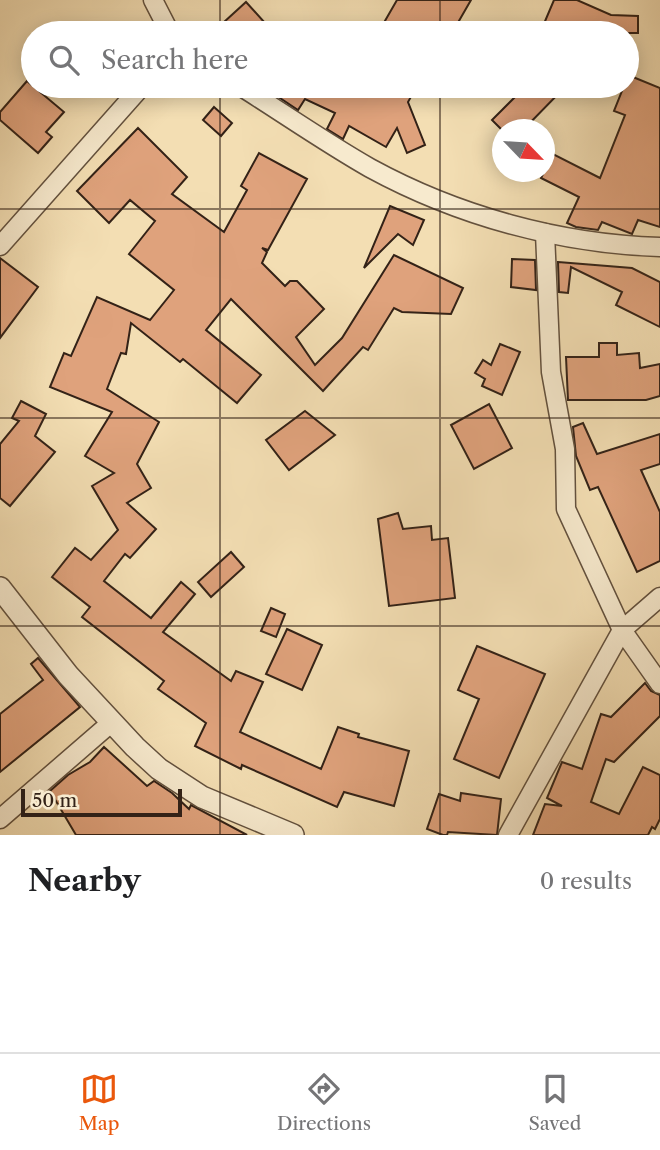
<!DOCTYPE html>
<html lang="en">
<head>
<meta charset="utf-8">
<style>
  body { margin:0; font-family:"Libre Caslon Text",serif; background:#f6f6f6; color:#202124 }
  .compass { position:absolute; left:492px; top:119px; width:63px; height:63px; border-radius:50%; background:#fff; box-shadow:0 4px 18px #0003; rotate:115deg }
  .scale { position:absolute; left:21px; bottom:18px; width:161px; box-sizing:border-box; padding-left:7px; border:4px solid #332217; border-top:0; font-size:19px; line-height:24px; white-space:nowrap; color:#332217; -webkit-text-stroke:5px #f7eace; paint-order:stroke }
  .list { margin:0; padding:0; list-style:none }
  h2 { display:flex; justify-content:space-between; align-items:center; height:91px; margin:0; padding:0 28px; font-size:30px }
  h2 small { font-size:23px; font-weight:400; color:#757577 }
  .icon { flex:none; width:38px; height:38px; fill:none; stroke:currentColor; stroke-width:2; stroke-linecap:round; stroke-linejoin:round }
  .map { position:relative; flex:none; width:660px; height:835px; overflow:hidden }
  .search { position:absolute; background:#fff; box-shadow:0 4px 18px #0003; left:21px; right:21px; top:21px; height:77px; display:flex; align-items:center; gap:18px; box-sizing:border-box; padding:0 24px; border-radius:38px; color:#757577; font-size:26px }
  .sheet { height:217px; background:#fff }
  nav { display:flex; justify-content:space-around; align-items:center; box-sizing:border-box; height:98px; border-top:2px solid #e0e0e0; background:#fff; font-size:19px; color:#757577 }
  nav a { display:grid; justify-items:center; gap:4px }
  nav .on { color:#ea580c }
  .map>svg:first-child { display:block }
  .building { fill:#dfa27c; stroke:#332217; stroke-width:2 }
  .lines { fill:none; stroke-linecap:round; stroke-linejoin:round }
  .minor-casing { stroke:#63513e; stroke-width:21 }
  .tertiary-casing { stroke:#63513e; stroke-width:24 }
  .minor { stroke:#f7eace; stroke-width:18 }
  .tertiary { stroke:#f7eace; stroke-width:21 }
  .grid { fill:none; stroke:#332217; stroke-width:2; stroke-opacity:0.55 }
</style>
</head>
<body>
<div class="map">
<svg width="660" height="835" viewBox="0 0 660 835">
  <rect width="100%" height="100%" fill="#f3deb3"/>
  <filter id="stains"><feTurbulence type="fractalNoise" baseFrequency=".00286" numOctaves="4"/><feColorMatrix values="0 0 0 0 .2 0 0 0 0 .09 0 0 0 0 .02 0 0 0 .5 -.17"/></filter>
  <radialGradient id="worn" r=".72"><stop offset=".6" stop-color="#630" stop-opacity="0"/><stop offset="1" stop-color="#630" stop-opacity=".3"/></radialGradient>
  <g class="building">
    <polygon points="397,0 471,0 452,33 378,33"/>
    <polygon points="554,0 577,0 611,15 638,16 638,33 540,33"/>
    <polygon points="246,2 274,33 212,33"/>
    <polygon points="628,75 660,88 660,227 638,220 632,234 602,222 598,230 576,227 567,223 579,197 541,178 553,154 600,178 625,115 614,111 624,86 627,86"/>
    <polygon points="27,81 64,112 46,132 52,137 38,153 0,120 0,112"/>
    <polygon points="267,86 417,86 408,102 425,145 407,153 397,128 386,147 349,126 343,139 327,129 335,113 305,99 298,110 277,96"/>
    <polygon points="526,86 566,86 523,130 502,130 492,120"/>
    <polygon points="214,107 232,123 221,136 203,120"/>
    <polygon points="138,128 187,177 172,194 224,232 247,190 241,186 259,153 307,179 268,250 262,248 267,252 262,263 285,286 290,281 297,281 324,309 296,337 315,365 342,338 394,255 463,288 451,314 402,312 394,308 368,350 363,347 323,391 231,299 206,330 261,375 237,403 183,359 180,362 131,323 126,354 121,353 107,389 159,422 137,464 151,488 127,503 156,529 130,558 125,554 104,581 151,618 181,582 195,594 163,632 231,681 236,671 263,682 240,732 321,769 338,727 359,734 358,737 409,751 394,806 344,792 337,807 242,765 241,769 195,746 206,723 158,689 164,681 82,617 90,607 52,577 75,548 91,560 118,530 92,486 114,473 85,456 112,412 50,387 64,353 71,356 97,297 150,320 174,290 129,254 155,221 130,200 109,223 77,191"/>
    <polygon points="390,206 424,220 413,245 398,234 364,268"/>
    <polygon points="0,258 38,287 0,338"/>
    <polygon points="512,259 535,260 536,290 511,287"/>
    <polygon points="558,262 632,268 660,282 660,327 616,305 622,292 571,267 568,293 559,292"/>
    <polygon points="599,343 617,343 617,355 639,353 640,368 660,364 660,396 646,400 568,400 566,357 599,357"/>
    <polygon points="500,344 520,352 502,395 482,386 485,379 475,373 483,360 491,365"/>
    <polygon points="21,401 46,414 35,436 55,452 10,506 0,498 0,444 19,421 12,418"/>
    <polygon points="489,404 512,448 474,469 451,425"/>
    <polygon points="305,411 335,435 289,470 266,440"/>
    <polygon points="583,423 597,454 660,434 660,464 641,470 660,512 660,561 637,572 598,487 590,490 576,456 573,427"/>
    <polygon points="398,513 403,529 431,526 432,540 448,538 455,598 389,606 378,519"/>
    <polygon points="231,552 244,567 211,597 198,582"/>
    <polygon points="271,608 285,614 276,637 261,631"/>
    <polygon points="287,629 322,645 302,690 266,674"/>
    <polygon points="477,646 545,674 499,778 454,759 479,699 458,690"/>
    <polygon points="38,658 80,707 0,772 0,714 43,680 31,664"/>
    <polygon points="645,683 651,691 660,695 660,716 614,762 606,759 591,802 619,814 643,767 660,775 660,819 655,829 652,827 648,835 533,835 545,804 562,806 547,798 562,762 582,769 601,714 611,717"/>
    <polygon points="104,747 147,786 154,781 172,793 189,809 191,805 247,835 76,835 50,791 68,775 90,762"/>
    <polygon points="461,793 501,799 497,835 448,832 447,835 443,835 427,829 439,794 460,801"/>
  </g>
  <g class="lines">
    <g class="minor-casing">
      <g id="minor">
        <polyline points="153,0 170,33"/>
        <path d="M240,86C283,113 326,143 370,168C458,216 560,244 660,247"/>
        <polyline points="545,233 551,372 565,449 566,509 622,630 660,684"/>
        <polyline points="0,246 142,86"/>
        <polyline points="0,819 112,722"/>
        <polyline points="508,835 622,630 660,597"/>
      </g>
    </g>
    <g class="tertiary-casing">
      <polyline id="tertiary" points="0,588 68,675 135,747 159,769 202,797 293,835"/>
    </g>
    <use href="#minor" class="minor"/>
    <use href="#tertiary" class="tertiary"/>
  </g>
  <path class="grid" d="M220,0V33M440,0V33M220,86V835M440,86V835M0,209H660M0,418H660M0,626H660"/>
  <rect width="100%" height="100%" filter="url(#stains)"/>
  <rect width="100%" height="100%" fill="url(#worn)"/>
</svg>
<svg class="compass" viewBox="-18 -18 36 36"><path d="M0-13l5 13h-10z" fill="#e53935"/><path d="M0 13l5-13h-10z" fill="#757577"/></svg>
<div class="scale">50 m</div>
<div class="search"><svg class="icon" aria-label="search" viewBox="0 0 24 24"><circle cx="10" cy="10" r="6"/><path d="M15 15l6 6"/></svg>Search here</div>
</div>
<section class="sheet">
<h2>Nearby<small>0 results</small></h2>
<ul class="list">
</ul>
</section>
<nav>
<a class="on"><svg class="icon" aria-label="map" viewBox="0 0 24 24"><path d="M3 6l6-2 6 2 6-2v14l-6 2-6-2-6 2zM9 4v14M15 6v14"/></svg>Map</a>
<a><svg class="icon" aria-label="directions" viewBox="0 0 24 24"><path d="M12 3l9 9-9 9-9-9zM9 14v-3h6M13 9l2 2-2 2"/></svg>Directions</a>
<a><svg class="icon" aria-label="saved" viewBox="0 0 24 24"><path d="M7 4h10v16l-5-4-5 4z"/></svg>Saved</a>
</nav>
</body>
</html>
